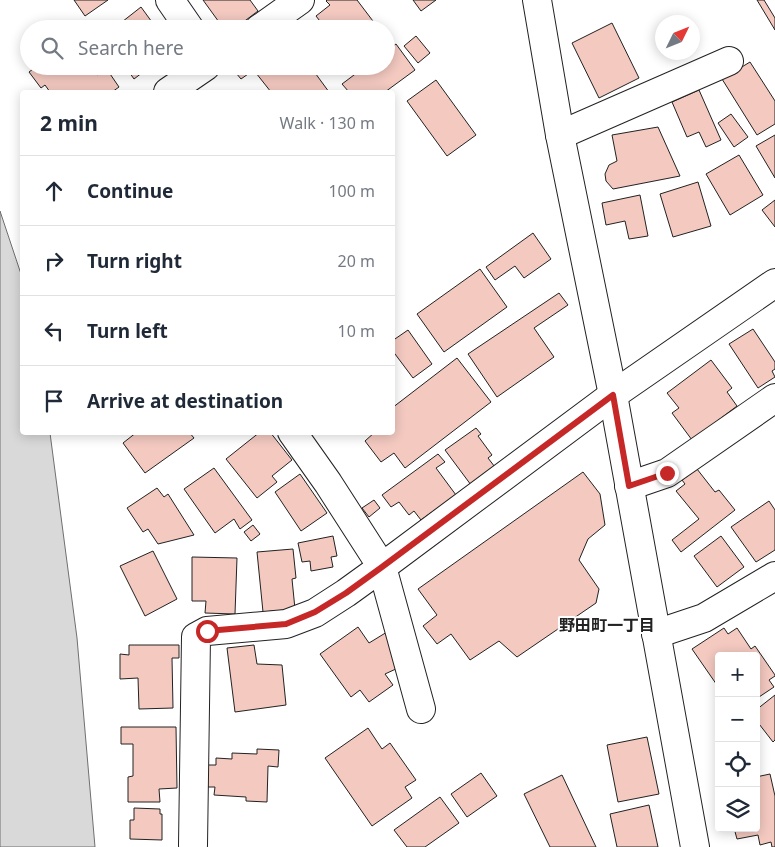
<!DOCTYPE html>
<html lang="en">
<head>
<meta charset="utf-8">
<style>
  body { margin:0; font-family:"Noto Sans","Noto Sans JP",sans-serif; background:#f6f6f7; color:#1f2937 }
  .controls { position:absolute; right:15px; bottom:15px; display:grid; overflow:hidden; border-radius:5px; box-shadow:0 2px 12px #0003 }
  .controls button { width:45px; height:45px; display:grid; place-items:center; padding:0; border:0; border-bottom:1px solid #e0e1e3; background:#fff; color:#1f2937; font:25px sans-serif }
  .compass { position:absolute; left:655px; top:15px; width:45px; height:45px; border-radius:50%; background:#fff; box-shadow:0 2px 12px #0003; rotate:47deg }
  .stop { position:absolute; width:15px; height:15px; margin:-11px; border:4px solid #c62828; border-radius:50%; background:#fff }
  .stop.end { background:#c62828; border-color:#fff; box-shadow:0 1px 5px #0008 }
  .list { margin:0; padding:0; list-style:none }
  h2 { display:flex; justify-content:space-between; align-items:center; height:65px; margin:0; padding:0 20px; font-size:21px }
  h2 small { font-size:16px; font-weight:400; color:#747a83 }
  .list li { display:grid; grid-template-columns:32px 1fr auto; gap:15px; align-items:center; box-sizing:border-box; height:70px; padding:0 20px; border-top:1px solid #e0e1e3 }
  .list b { display:block; font-size:19px; white-space:nowrap }
  .list em { font-size:16px; font-style:normal; color:#747a83 }
  .icon { flex:none; width:28px; height:28px; fill:none; stroke:currentColor; stroke-width:2; stroke-linecap:round; stroke-linejoin:round }
  .map { position:relative; flex:none; width:775px; height:847px; overflow:hidden }
  .search { position:absolute; background:#fff; box-shadow:0 2px 12px #0003; left:20px; top:20px; width:375px; height:55px; display:flex; align-items:center; gap:12px; box-sizing:border-box; padding:0 18px; border-radius:28px; color:#747a83; font-size:19px }
  .panel { position:absolute; background:#fff; box-shadow:0 2px 12px #0003; left:20px; top:90px; width:375px; height:345px; border-radius:5px }
  .map>svg:first-child { display:block }
  .water { fill:#d9d9d9; stroke:#6f6f6f }
  .building { fill:#f3c9c0; stroke:#222 }
  .lines { fill:none; stroke-linecap:round; stroke-linejoin:round }
  .minor-casing { stroke:#222; stroke-width:30 }
  .minor { stroke:#fff; stroke-width:28 }
  .route { stroke:#c62828; stroke-width:6 }
  .labels { text-anchor:middle; dominant-baseline:central; stroke-width:4; stroke-linejoin:round; paint-order:stroke }
  .neighbourhood-label { font-size:16px; font-weight:bold; fill:#222; stroke:#fff }
</style>
</head>
<body>
<div class="map">
<svg width="775" height="847" viewBox="0 0 775 847">
  <rect width="100%" height="100%" fill="#fff"/>
  <polygon class="water" points="0,211 22,277 22,432 50,433 77,638 95,847 0,847"/>
  <g class="building">
    <polygon points="74,0 108,0 85,16"/>
    <polygon points="203,0 250,0 258,11 234,29 224,29"/>
    <polygon points="327,0 357,0 379,29 326,29 316,16 330,5 326,1"/>
    <polygon points="413,0 436,0 421,11"/>
    <polygon points="757,0 764,0 775,18 775,30"/>
    <polygon points="141,7 157,29 113,29"/>
    <polygon points="612,23 639,78 599,98 572,43"/>
    <polygon points="416,36 430,53 418,63 404,46"/>
    <polygon points="396,44 415,70 385,92 349,92 342,84 366,66 386,66 386,51"/>
    <polygon points="750,62 775,101 775,124 757,135 722,79"/>
    <polygon points="37,66 90,66 97,75 106,68 119,87 112,92 50,92 45,85 41,88 29,72"/>
    <polygon points="125,66 151,66 134,79"/>
    <polygon points="232,66 258,66 258,67 241,79 231,67"/>
    <polygon points="265,66 310,66 329,92 271,92 256,73"/>
    <polygon points="436,80 476,135 447,156 407,101"/>
    <polygon points="699,90 721,140 706,147 699,132 687,137 672,102"/>
    <polygon points="731,114 748,137 734,147 718,123"/>
    <polygon points="658,127 680,176 613,189 606,181 605,174 609,165 617,161 612,135"/>
    <polygon points="775,135 775,178 756,146"/>
    <polygon points="739,155 763,195 730,215 706,174"/>
    <polygon points="698,182 711,226 673,237 660,194"/>
    <polygon points="640,195 648,236 629,239 625,221 606,225 602,203"/>
    <polygon points="775,200 775,227 762,210"/>
    <polygon points="533,233 551,259 524,278 515,266 495,280 486,267"/>
    <polygon points="480,269 507,307 444,352 417,314"/>
    <polygon points="559,293 568,305 534,328 554,357 497,397 468,354"/>
    <polygon points="753,329 775,362 775,369 772,371 775,377 758,388 729,344"/>
    <polygon points="408,330 432,364 413,378 392,350 392,341"/>
    <polygon points="457,358 491,402 405,468 394,453 381,462 365,441 375,432 392,432 392,408"/>
    <polygon points="711,360 732,388 727,392 737,406 692,440 672,413 679,408 667,393"/>
    <polygon points="476,428 481,434 478,436 492,455 488,458 498,471 474,489 445,450"/>
    <polygon points="137,432 189,432 194,438 145,473 123,443"/>
    <polygon points="260,432 270,432 292,460 272,476 277,482 257,498 226,459"/>
    <polygon points="438,454 445,462 436,468 456,495 421,520 414,511 409,515 399,502 391,507 382,495"/>
    <polygon points="214,468 252,520 240,529 234,519 215,533 184,489"/>
    <polygon points="697,469 715,492 719,490 735,510 681,552 672,540 699,519 676,491 685,484 682,480"/>
    <polygon points="583,472 600,494 605,525 588,539 579,560 599,589 596,603 517,657 499,641 470,660 451,634 437,644 423,626 437,615 418,589"/>
    <polygon points="300,474 327,513 301,531 275,492"/>
    <polygon points="157,488 164,497 168,494 194,535 158,544 148,529 143,532 127,508"/>
    <polygon points="374,500 380,508 369,517 362,508"/>
    <polygon points="769,501 775,510 775,550 756,562 731,527"/>
    <polygon points="253,525 260,534 251,541 244,532"/>
    <polygon points="333,536 337,556 331,557 333,567 311,571 310,561 302,562 298,543"/>
    <polygon points="721,536 744,567 717,587 694,556"/>
    <polygon points="293,549 296,578 292,579 295,609 263,612 257,552"/>
    <polygon points="153,551 177,599 145,616 120,566"/>
    <polygon points="192,557 237,558 235,614 205,613 206,601 192,601"/>
    <polygon points="358,627 369,643 387,632 398,668 385,674 393,685 369,702 360,690 351,697 320,654"/>
    <polygon points="724,628 728,634 737,628 751,649 755,646 775,675 775,676 769,680 774,687 756,699 756,656 719,656 719,688 692,649"/>
    <polygon points="129,645 179,645 179,658 172,658 173,708 139,709 138,678 120,679 120,654 129,655"/>
    <polygon points="254,645 257,664 282,665 286,705 235,712 227,648"/>
    <polygon points="775,695 775,740 773,742 756,720 756,710"/>
    <polygon points="121,727 176,727 177,788 159,789 160,802 128,802 128,777 133,776 133,744 121,744"/>
    <polygon points="368,728 382,749 390,743 416,780 405,787 412,798 372,826 325,758"/>
    <polygon points="647,737 659,794 618,802 607,745"/>
    <polygon points="257,749 279,750 278,767 268,766 267,802 246,801 246,797 214,795 215,787 207,787 208,765 216,765 216,758 232,759 232,753 257,754"/>
    <polygon points="481,773 497,796 467,817 451,794"/>
    <polygon points="770,774 775,796 775,847 772,847 771,842 760,845 758,835 737,839 734,828 756,828 756,777"/>
    <polygon points="562,775 596,847 550,847 524,794"/>
    <polygon points="440,797 459,823 425,847 407,847 394,830"/>
    <polygon points="649,805 658,847 617,847 610,814"/>
    <polygon points="134,808 160,809 160,814 162,814 162,840 130,839 130,820 134,820"/>
  </g>
  <g class="lines">
    <g class="minor-casing">
      <g id="minor">
        <polyline points="170,0 190,29"/>
        <polyline points="537,0 560,135 613,395 695,847"/>
        <polyline points="259,29 300,0"/>
        <polyline points="168,92 206,66"/>
        <polyline points="560,135 729,61"/>
        <polyline points="292,432 328,483 382,567 421,709"/>
        <polyline points="629,486 667,473 775,398"/>
        <polyline points="656,634 704,618 775,576"/>
        <polyline points="193,845 196,637 207,631 286,624 315,613 346,593 382,567 613,395 775,283"/>
      </g>
    </g>
    <use href="#minor" class="minor"/>
  </g>
  <g class="lines">
    <polyline class="route" points="207,631 286,624 315,612 346,593 382,567 613,395 629,486 667,473"/>
  </g>
  <g class="labels">
    <g class="neighbourhood-label">
      <text x="607" y="625">野田町一丁目</text>
    </g>
  </g>
</svg>
<div class="controls">
<button>+</button>
<button>−</button>
<button><svg class="icon" aria-label="locate" viewBox="0 0 24 24"><circle cx="12" cy="12" r="6"/><path d="M12 2v4M12 18v4M2 12h4M18 12h4"/></svg></button>
<button><svg class="icon" aria-label="layers" viewBox="0 0 24 24"><path d="M12 4l9 5-9 5-9-5zM3 14l9 5 9-5"/></svg></button>
</div>
<svg class="compass" viewBox="-18 -18 36 36"><path d="M0-13l5 13h-10z" fill="#e53935"/><path d="M0 13l5-13h-10z" fill="#747a83"/></svg>
<div class="stop" style="left:207px;top:631px"></div>
<div class="stop end" style="left:667px;top:473px"></div>
<div class="search"><svg class="icon" aria-label="search" viewBox="0 0 24 24"><circle cx="10" cy="10" r="6"/><path d="M15 15l6 6"/></svg>Search here</div>
<section class="panel">
<h2>2 min<small>Walk · 130 m</small></h2>
<ul class="list">
<li><svg class="icon" aria-label="ahead" viewBox="0 0 24 24"><path d="M12 20V5M6 11l6-6 6 6"/></svg><div><b>Continue</b></div><em>100 m</em></li>
<li><svg class="icon" aria-label="right" viewBox="0 0 24 24"><path d="M7 20v-9h11M14 6l5 5-5 5"/></svg><div><b>Turn right</b></div><em>20 m</em></li>
<li><svg class="icon" aria-label="left" viewBox="0 0 24 24"><path d="M17 20v-9H6M10 6l-5 5 5 5"/></svg><div><b>Turn left</b></div><em>10 m</em></li>
<li><svg class="icon" aria-label="arrive" viewBox="0 0 24 24"><path d="M6 21V4h12l-3 4 3 4H6"/></svg><div><b>Arrive at destination</b></div></li>
</ul>
</section>
</div>
</body>
</html>
